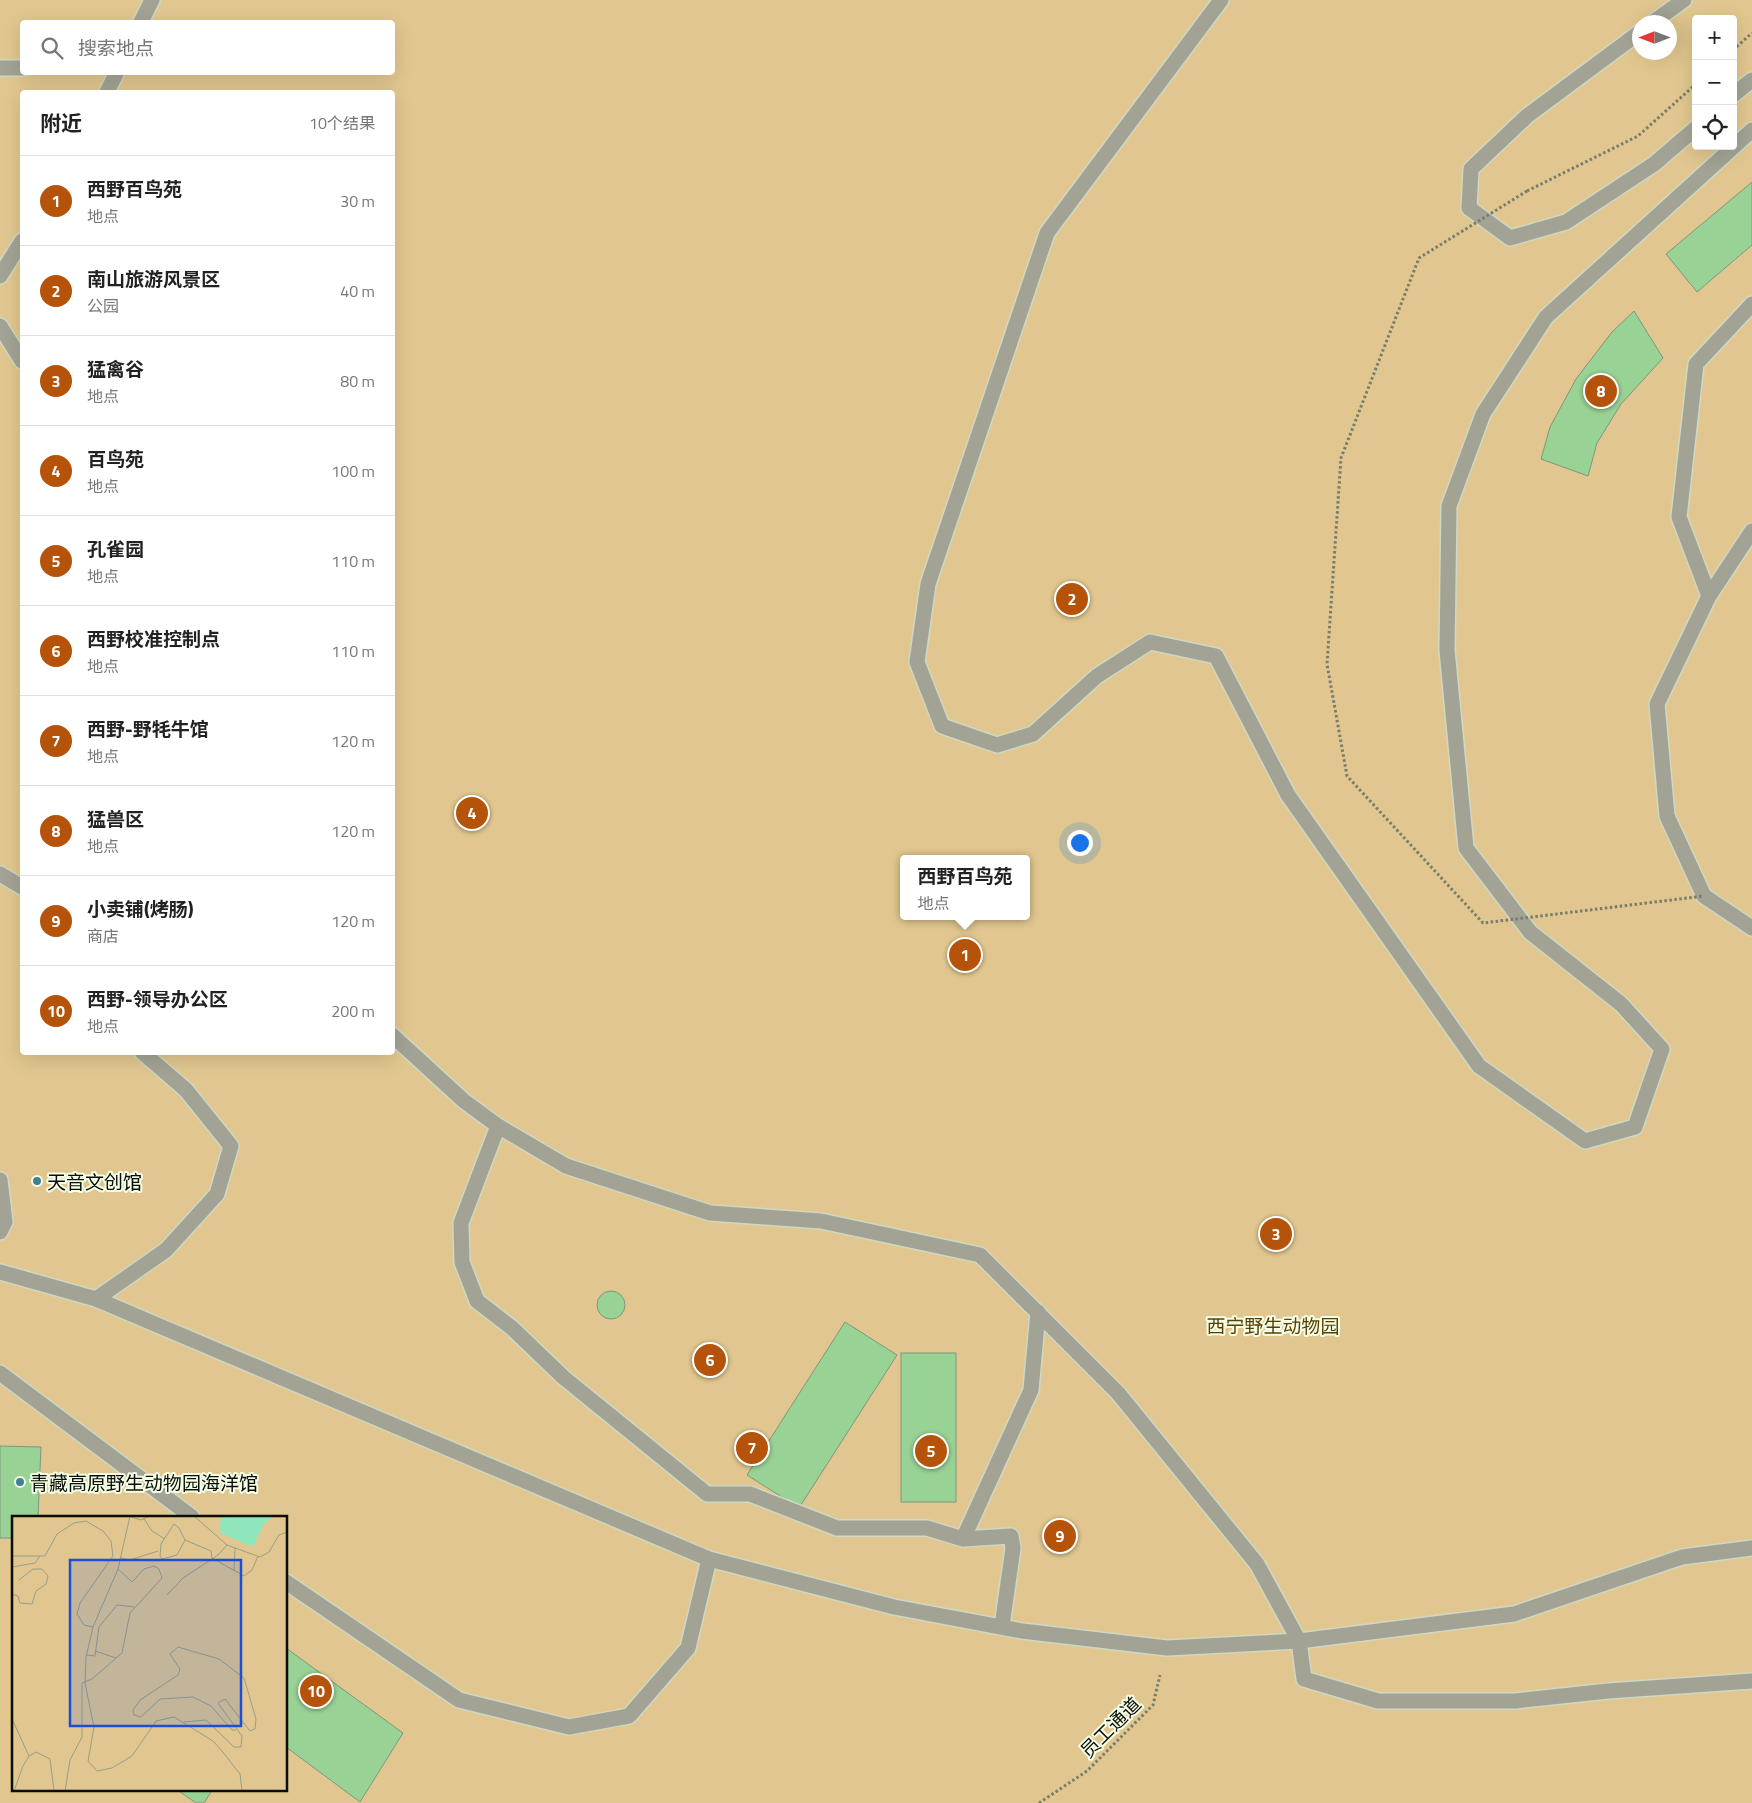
<!DOCTYPE html>
<html lang="zh">
<head>
<meta charset="utf-8">
<style>
  body { margin:0; font-family:"Titillium Web","Noto Sans SC",sans-serif; background:#f6f6f6; color:#222 }
  .controls { position:absolute; right:15px; top:15px; display:grid; overflow:hidden; border-radius:5px; box-shadow:0 5px 20px #0002 }
  .controls button { width:45px; height:45px; display:grid; place-items:center; padding:0; border:0; border-bottom:1px solid #e0e0e0; background:#fff; color:#222; font:25px sans-serif }
  .compass { position:absolute; left:1632px; top:15px; width:45px; height:45px; border-radius:50%; background:#fff; box-shadow:0 5px 20px #0002; rotate:270deg }
  .you { position:absolute; left:1079px; top:842px; width:18px; height:18px; margin:-12px; border:4px solid #fff; border-radius:50%; background:#1a73e8; box-shadow:0 0 0 8px #1a73e833 }
  .badge { display:grid; place-items:center; width:32px; height:32px; border-radius:50%; background:#b45309; color:#fff; font-size:16px; font-weight:700 }
  .pin { position:absolute; translate:-50% -50%; border:2px solid #fff; box-shadow:0 1px 5px #0006 }
  .popup { position:absolute; left:900px; top:855px; width:130px; height:65px; box-sizing:border-box; display:grid; place-content:center; border-radius:5px; background:#fff; filter:drop-shadow(0 1px 4px #0005); font-size:16px; white-space:nowrap; color:#767676 }
  .popup b { font-size:19px; color:#222 }
  .popup::after { content:''; position:absolute; left:50%; top:100%; margin-left:-10px; border:10px solid transparent; border-top-color:#fff }
  .list { margin:0; padding:0; list-style:none }
  h2 { display:flex; justify-content:space-between; align-items:center; height:65px; margin:0; padding:0 20px; font-size:21px }
  h2 small { font-size:16px; font-weight:400; color:#767676 }
  .list li { display:grid; grid-template-columns:32px 1fr auto; gap:15px; align-items:center; box-sizing:border-box; height:90px; padding:0 20px; border-top:1px solid #e0e0e0 }
  .list b { display:block; font-size:19px; white-space:nowrap }
  .list p { margin:0; font-size:16px; white-space:nowrap; color:#767676 }
  .list em { font-size:16px; font-style:normal; color:#767676 }
  .icon { flex:none; width:28px; height:28px; fill:none; stroke:currentColor; stroke-width:2; stroke-linecap:round; stroke-linejoin:round }
  .map { position:relative; flex:none; width:1752px; height:1803px; overflow:hidden }
  .search { position:absolute; background:#fff; box-shadow:0 5px 20px #0002; left:20px; top:20px; width:375px; height:55px; display:flex; align-items:center; gap:12px; box-sizing:border-box; padding:0 18px; border-radius:5px; color:#767676; font-size:19px }
  .panel { position:absolute; background:#fff; box-shadow:0 5px 20px #0002; left:20px; top:90px; width:375px; height:965px; border-radius:5px }
  .map>svg:first-child { display:block }
  .green { fill:#e1c78f; fill-rule:evenodd }
  .building { fill:#99d295; stroke:#80967e }
  .lines { fill:none; stroke-linecap:round; stroke-linejoin:round }
  .minor-casing { stroke:#cfd8c2; stroke-width:18 }
  .path { stroke:#777d6d; stroke-width:3; stroke-dasharray:2.5 2.5; stroke-linecap:butt }
  .minor { stroke:#a3a395; stroke-width:15 }
  .path-bridge { stroke:#777d6d; stroke-width:3; stroke-dasharray:2.5 2.5; stroke-linecap:butt }
  .poi-dot { fill:#408093; stroke:#f5fee6; stroke-width:2 }
  .labels { text-anchor:middle; dominant-baseline:central; stroke-width:4; stroke-linejoin:round; paint-order:stroke }
  .poi-label { font-size:19px; fill:#0a0e05; stroke:#f5fee6; text-anchor:start }
  .park-label { font-size:19px; fill:#573f00; stroke:#f5fee6 }
  .street-label { font-size:19px; fill:#0a0e05; stroke:#f5fee6 }
  .inset-road { fill:none; stroke:#979e8c; stroke-width:1 }
  .view { fill:#1d4ed8; fill-opacity:0.15; stroke:#1d4ed8; stroke-width:2.5 }
  .inset-edge { fill:none; stroke:#0a0e05; stroke-width:2.5 }
</style>
</head>
<body>
<div class="map">
<svg width="1752" height="1803" viewBox="0 0 1752 1803">
  <rect width="100%" height="100%" fill="#f5fee6"/>
  <path class="green" d="M0,0H1752V1803H0ZM1696,19H1733V146H1696ZM22,22H392V72H22ZM1640,22H1670V52H1640ZM22,92H392V1052H22ZM904,859H1026V916H904ZM14,1517H286V1789H14Z"/>
  <g class="building">
    <polygon points="1752,182 1752,245 1697,292 1666,254"/>
    <polygon points="1634,311 1663,358 1621,404 1597,443 1588,476 1541,459 1550,427 1576,379 1612,332"/>
    <circle cx="611" cy="1305" r="14"/>
    <polygon points="845,1322 897,1355 799,1508 747,1475"/>
    <circle cx="710" cy="1360" r="14"/>
    <rect x="901" y="1353" width="55" height="149"/>
    <polygon points="0,1446 41,1447 38,1517 14,1517 14,1538 0,1538"/>
    <polygon points="286,1648 403,1733 360,1802 286,1747"/>
    <polygon points="176,1789 213,1789 204,1803 196,1803"/>
  </g>
  <g class="lines">
    <g class="minor-casing">
      <g id="minor">
        <polyline points="1221,0 1047,233 928,584 917,662 942,726 997,745 1033,734 1097,676 1150,642 1216,656 1288,795 1479,1066 1585,1141 1635,1127 1662,1049 1621,1004 1530,932 1466,848 1447,650 1449,506 1483,414 1546,317 1752,130"/>
        <polyline points="141,22 152,0"/>
        <polyline points="1653,22 1684,0"/>
        <polyline points="1640,32 1527,116 1471,169 1469,208 1510,238 1566,222 1654,164 1696,128"/>
        <polyline points="0,68 22,68"/>
        <polyline points="107,92 117,72"/>
        <polyline points="1733,95 1752,80"/>
        <polyline points="0,276 22,241"/>
        <polyline points="0,326 22,361"/>
        <polyline points="1752,531 1709,596 1657,704 1667,816 1704,896 1752,928"/>
        <polyline points="1709,596 1679,517 1696,364 1752,304"/>
        <polyline points="0,874 22,887"/>
        <polyline points="392,1035 464,1101 498,1126 566,1166 710,1213 821,1221 980,1255 1118,1393 1257,1564 1299,1641 1304,1679 1378,1701 1515,1701 1608,1691 1752,1681"/>
        <polyline points="498,1126 461,1223 462,1262 477,1301 512,1328 563,1377 707,1494 750,1494 837,1528 927,1528 963,1539 1011,1536 1013,1548 1002,1626"/>
        <polyline points="0,1180 5,1222 0,1232"/>
        <polyline points="0,1272 96,1299 709,1559 894,1607 1022,1631 1167,1648 1299,1641 1514,1614 1682,1557 1752,1548"/>
        <polyline points="96,1299 166,1250 217,1194 231,1146 186,1090 142,1052"/>
        <polyline points="0,1373 192,1517"/>
        <polyline points="963,1539 1031,1390 1038,1312"/>
        <polyline points="286,1582 459,1700 569,1727 629,1716 688,1648 709,1559"/>
      </g>
    </g>
    <g class="path">
      <polyline points="1733,50 1752,33"/>
      <polyline points="1527,191 1638,136 1696,84"/>
      <polyline points="1039,1803 1087,1771 1153,1705 1160,1675"/>
    </g>
    <use href="#minor" class="minor"/>
    <polyline class="path-bridge" points="1527,191 1419,258 1341,458 1327,664 1347,776 1483,923 1704,896"/>
  </g>
  <g class="poi-dot">
    <circle cx="37" cy="1181" r="5"/>
    <circle cx="20" cy="1482" r="5"/>
  </g>
  <g class="labels">
    <g class="poi-label">
      <text x="47" y="1181">天音文创馆</text>
      <text x="30" y="1482">青藏高原野生动物园海洋馆</text>
    </g>
    <g class="park-label">
      <text x="1273" y="1325">西宁野生动物园</text>
    </g>
    <g class="street-label">
      <text transform="translate(1110 1727) rotate(-45)">员工通道</text>
    </g>
  </g>
  <g transform="translate(12 1516)">
    <rect width="275" height="275" fill="#f5fee6"/>
    <path d="M0,0H275V275H0Z" fill="#e1c78f"/>
    <path d="M209,0H261L251,9L241,31L208,17Z" fill="#8fe6bc"/>
    <path class="inset-road" d="M118,0L106,53L81,111L74,141L73,167L82,211L76,245L85,255L100,252L120,240L144,205L162,201L201,225L210,235L228,258L230,275M182,0L215,29L248,41L257,36L267,19L275,16M119,1L129,4L138,0M132,3L140,15L153,23M173,24L165,39L150,43L148,40L149,28L162,8L167,12L173,24L199,35L200,42L232,60L240,54L246,40M0,40H33L45,18L62,7L74,5L91,15L99,25L101,40L68,87L65,98L72,109L81,111M109,42L118,44L146,35M0,51L23,47L28,40M222,55L223,32M0,78L6,80L8,87L20,88L24,75L34,68L36,60L30,53H21L7,64M155,79L171,62L206,39L215,29M83,135L104,142M75,139L83,140L87,111L105,89L122,91M0,203L17,240M172,206L194,204L222,231H229L230,220L206,187L213,183L238,215L243,213L244,203L232,162L207,143L166,131L158,138L168,153L166,159L128,184L121,194L122,199L129,201L148,183L181,181L199,190L220,214H224M2,275L11,250L17,240L24,236L38,243L42,275M53,275L58,244L70,221V167L80,163L110,137L118,97L150,62L147,53L142,50L132,53L120,66L106,53"/>
    <path class="view" d="M58,44H229V210H58Z"/>
    <rect width="275" height="275" class="inset-edge"/>
  </g>
</svg>
<div class="controls">
<button>+</button>
<button>−</button>
<button><svg class="icon" aria-label="locate" viewBox="0 0 24 24"><circle cx="12" cy="12" r="6"/><path d="M12 2v4M12 18v4M2 12h4M18 12h4"/></svg></button>
</div>
<svg class="compass" viewBox="-18 -18 36 36"><path d="M0-13l5 13h-10z" fill="#e53935"/><path d="M0 13l5-13h-10z" fill="#767676"/></svg>
<div class="you"></div>
<div class="pin badge" style="left:965px;top:955px">1</div>
<div class="popup"><b>西野百鸟苑</b>地点</div>
<div class="pin badge" style="left:1072px;top:599px">2</div>
<div class="pin badge" style="left:1276px;top:1234px">3</div>
<div class="pin badge" style="left:472px;top:813px">4</div>
<div class="pin badge" style="left:931px;top:1451px">5</div>
<div class="pin badge" style="left:710px;top:1360px">6</div>
<div class="pin badge" style="left:752px;top:1448px">7</div>
<div class="pin badge" style="left:1601px;top:391px">8</div>
<div class="pin badge" style="left:1060px;top:1536px">9</div>
<div class="pin badge" style="left:316px;top:1691px">10</div>
<div class="search"><svg class="icon" aria-label="search" viewBox="0 0 24 24"><circle cx="10" cy="10" r="6"/><path d="M15 15l6 6"/></svg>搜索地点</div>
<section class="panel">
<h2>附近<small>10个结果</small></h2>
<ul class="list">
<li><span class="badge">1</span><div><b>西野百鸟苑</b><p>地点</p></div><em>30 m</em></li>
<li><span class="badge">2</span><div><b>南山旅游风景区</b><p>公园</p></div><em>40 m</em></li>
<li><span class="badge">3</span><div><b>猛禽谷</b><p>地点</p></div><em>80 m</em></li>
<li><span class="badge">4</span><div><b>百鸟苑</b><p>地点</p></div><em>100 m</em></li>
<li><span class="badge">5</span><div><b>孔雀园</b><p>地点</p></div><em>110 m</em></li>
<li><span class="badge">6</span><div><b>西野校准控制点</b><p>地点</p></div><em>110 m</em></li>
<li><span class="badge">7</span><div><b>西野-野牦牛馆</b><p>地点</p></div><em>120 m</em></li>
<li><span class="badge">8</span><div><b>猛兽区</b><p>地点</p></div><em>120 m</em></li>
<li><span class="badge">9</span><div><b>小卖铺(烤肠)</b><p>商店</p></div><em>120 m</em></li>
<li><span class="badge">10</span><div><b>西野-领导办公区</b><p>地点</p></div><em>200 m</em></li>
</ul>
</section>
</div>
</body>
</html>
